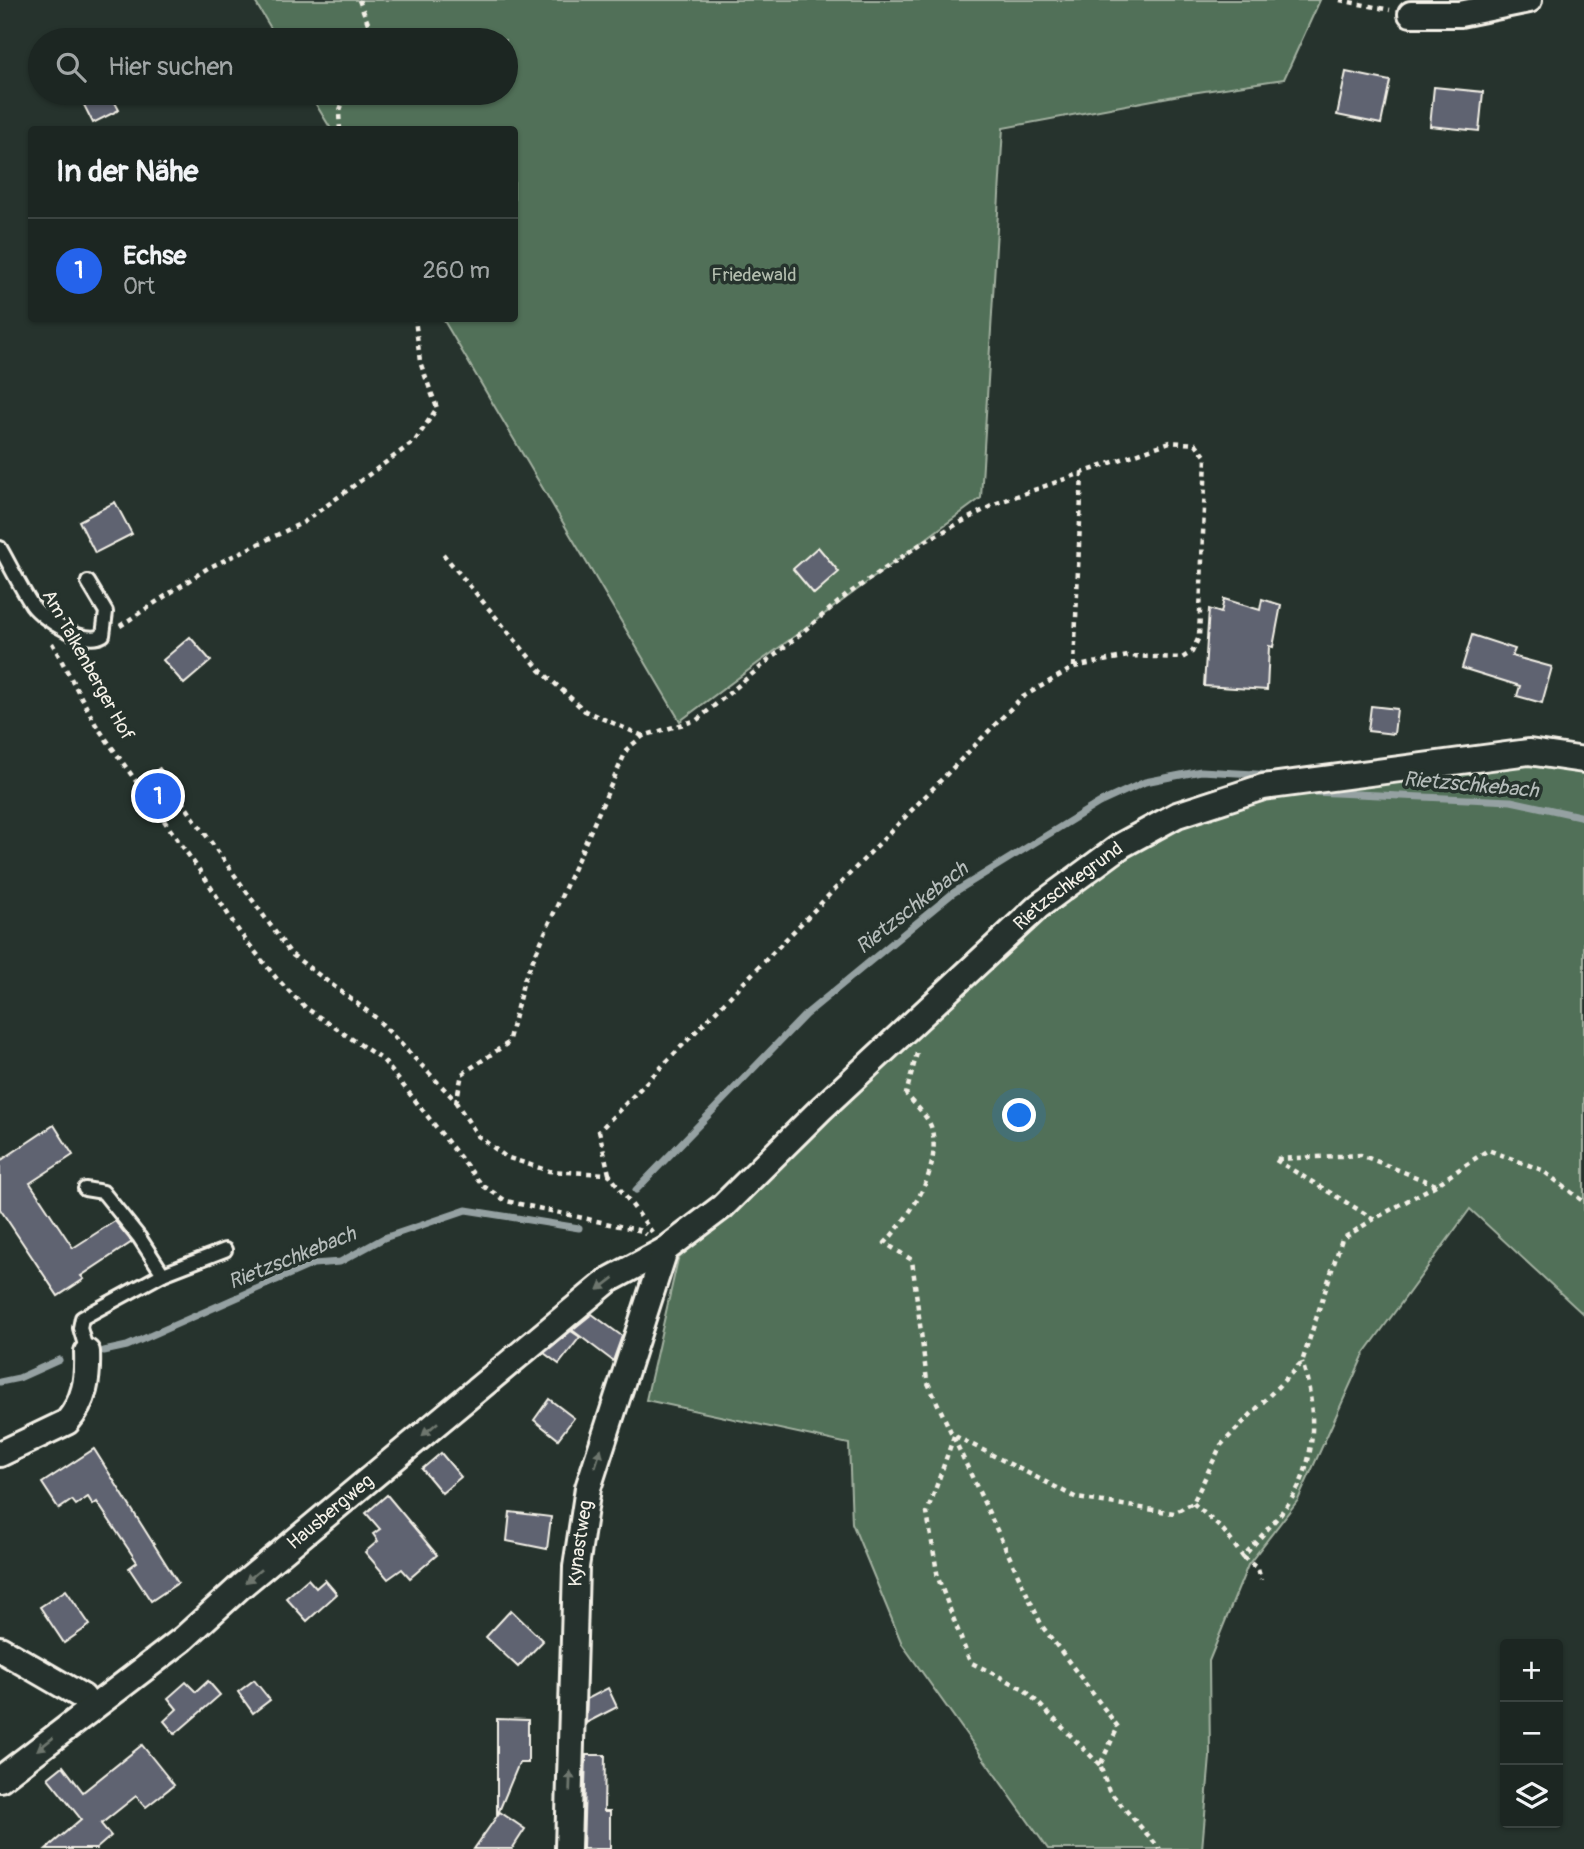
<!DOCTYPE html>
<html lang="de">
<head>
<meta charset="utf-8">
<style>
  body { margin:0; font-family:Pangolin,sans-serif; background:#252e2a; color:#f1f3f6 }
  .controls { position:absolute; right:21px; bottom:21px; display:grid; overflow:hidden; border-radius:7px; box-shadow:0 2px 5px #0004 }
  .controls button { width:63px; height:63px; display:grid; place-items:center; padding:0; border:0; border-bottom:2px solid #3a4340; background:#1c2622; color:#f1f3f6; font:35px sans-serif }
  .you { position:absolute; left:1020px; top:1116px; width:24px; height:24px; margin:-18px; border:5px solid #fff; border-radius:50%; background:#1a73e8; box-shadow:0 0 0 10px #1a73e833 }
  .badge { display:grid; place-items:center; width:46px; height:46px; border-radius:50%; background:#2563eb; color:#fff; font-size:23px; font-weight:700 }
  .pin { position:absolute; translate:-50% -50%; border:4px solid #fff; box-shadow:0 2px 7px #0006 }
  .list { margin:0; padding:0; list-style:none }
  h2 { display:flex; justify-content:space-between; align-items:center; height:91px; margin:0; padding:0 28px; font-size:30px }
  h2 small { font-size:23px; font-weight:400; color:#a0a5a5 }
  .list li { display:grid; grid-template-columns:46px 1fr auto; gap:21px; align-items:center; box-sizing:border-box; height:105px; padding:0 28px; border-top:2px solid #3a4340 }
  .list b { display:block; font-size:26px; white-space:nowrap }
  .list p { margin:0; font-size:23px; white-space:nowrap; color:#a0a5a5 }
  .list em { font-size:23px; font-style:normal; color:#a0a5a5 }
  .icon { flex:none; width:38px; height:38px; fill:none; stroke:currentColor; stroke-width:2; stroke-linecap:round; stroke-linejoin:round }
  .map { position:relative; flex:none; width:1584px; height:1849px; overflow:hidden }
  .search { position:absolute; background:#1c2622; box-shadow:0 2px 5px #0004; left:28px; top:28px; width:490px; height:77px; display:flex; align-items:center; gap:18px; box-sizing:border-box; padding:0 24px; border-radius:38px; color:#a0a5a5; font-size:26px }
  .panel { position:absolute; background:#1c2622; box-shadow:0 2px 5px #0004; left:28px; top:126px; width:490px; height:196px; border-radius:7px }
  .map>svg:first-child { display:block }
  .green { fill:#517058; stroke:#a2b0a0; stroke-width:2 }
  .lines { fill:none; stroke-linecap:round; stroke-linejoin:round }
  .stream { stroke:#95a1a2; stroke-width:7 }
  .building { fill:#5f6371; stroke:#f4f1e8; stroke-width:2 }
  .service-casing { stroke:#f4f1e8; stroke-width:18 }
  .minor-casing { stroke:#f4f1e8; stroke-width:30 }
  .path { stroke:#f4f1e8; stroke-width:4.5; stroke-dasharray:5 5; stroke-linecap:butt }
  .service { stroke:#26332d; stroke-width:12 }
  .minor { stroke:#26332d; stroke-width:24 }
  .oneway { fill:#6e766e }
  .labels { text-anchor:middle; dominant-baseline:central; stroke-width:7; stroke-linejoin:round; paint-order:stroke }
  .park-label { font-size:19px; fill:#b3bdae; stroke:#26332d }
  .street-label { font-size:19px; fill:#f4f1e8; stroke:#26332d }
  .water-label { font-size:21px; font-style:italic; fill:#b5bcba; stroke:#26332d }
</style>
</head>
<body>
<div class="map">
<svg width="1584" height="1849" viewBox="0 0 1584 1849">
  <rect width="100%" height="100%" fill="#26332d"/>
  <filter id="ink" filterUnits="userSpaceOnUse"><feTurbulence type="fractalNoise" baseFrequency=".0143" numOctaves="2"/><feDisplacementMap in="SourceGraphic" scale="14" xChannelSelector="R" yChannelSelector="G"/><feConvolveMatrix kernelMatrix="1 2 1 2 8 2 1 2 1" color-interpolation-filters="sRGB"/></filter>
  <g filter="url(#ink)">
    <g class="green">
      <polygon points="254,0 1320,0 1284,79 1185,94 1003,128 981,498 680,721 443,319 514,318 514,130 331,129 309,93 506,93 506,40 278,40"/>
      <polygon points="1529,752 1584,773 1584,1315 1470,1209 1364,1354 1298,1500 1248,1565 1209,1661 1210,1757 1202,1849 1048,1849 902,1644 852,1523 849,1444 646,1400 678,1259 1122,845 1177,815"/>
    </g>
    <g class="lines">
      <g class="stream">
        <polyline points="1313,792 1511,801 1584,817"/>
        <polyline points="636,1190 805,1015 953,893 1099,803 1145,782 1201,771 1273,775"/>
        <polyline points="104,1351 127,1346 313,1264 340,1262 384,1238 466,1210 579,1228"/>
        <polyline points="0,1382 19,1378 59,1360"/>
      </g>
    </g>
    <g class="building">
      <polygon points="1346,72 1390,81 1381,124 1337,115"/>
      <polygon points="1434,87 1483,92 1479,131 1430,126"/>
      <polygon points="102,93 110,93 119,110 93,123 83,103"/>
      <polygon points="115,502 132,534 95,553 79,521"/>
      <polygon points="818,547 839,572 814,594 793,569"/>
      <polygon points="1224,599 1260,610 1262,599 1281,605 1273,647 1269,646 1267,690 1204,686 1209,609 1221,613"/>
      <polygon points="1472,635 1515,649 1512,656 1552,667 1542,703 1517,696 1520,686 1462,668"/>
      <polygon points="190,637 211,661 184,684 163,660"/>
      <polygon points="1371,706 1397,709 1394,734 1368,731"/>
      <polygon points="54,1125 73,1155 30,1183 73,1248 115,1221 132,1242 81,1276 84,1279 58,1296 0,1209 0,1161"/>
      <polygon points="592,1314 622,1336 613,1361 572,1330"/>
      <polygon points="571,1331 580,1337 559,1364 544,1353"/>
      <polygon points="549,1399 574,1418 558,1439 534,1420"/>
      <polygon points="94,1449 178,1583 151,1601 129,1568 137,1562 97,1502 93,1505 88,1497 76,1505 72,1500 59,1509 42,1483"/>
      <polygon points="441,1453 461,1477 442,1493 422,1469"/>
      <polygon points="387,1495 437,1555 410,1578 402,1569 388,1579 365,1552 378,1541 373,1534 380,1529 366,1513"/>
      <polygon points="510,1512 551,1517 547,1549 507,1541"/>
      <polygon points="308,1579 316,1588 325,1580 337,1594 307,1621 286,1598"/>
      <polygon points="66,1590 90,1625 64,1643 40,1607"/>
      <polygon points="511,1610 543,1641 518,1667 486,1637"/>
      <polygon points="254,1680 270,1700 253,1713 238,1692"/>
      <polygon points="208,1681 220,1695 175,1734 164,1721 177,1709 168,1698 186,1682 196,1692"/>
      <polygon points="608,1688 617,1707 586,1723 587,1699"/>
      <polygon points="497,1719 528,1720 528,1763 519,1763 497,1816 500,1812 525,1829 512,1849 474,1849 497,1816"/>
      <polygon points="142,1745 174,1785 146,1807 136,1796 101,1824 111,1836 96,1849 46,1849 81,1819 48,1778 63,1766 83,1792"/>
      <polygon points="586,1755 605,1755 604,1811 610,1811 610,1849 583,1849"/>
    </g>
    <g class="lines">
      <g class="service-casing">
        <g id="service">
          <path d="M0,548C11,567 20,587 32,605C43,620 85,646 103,635L106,612L88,582"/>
          <polyline points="85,1189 103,1192 139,1237 163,1274 82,1318 80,1328 87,1352"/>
          <polyline points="163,1274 225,1250"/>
        </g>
      </g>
      <g class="minor-casing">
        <g id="minor">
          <polyline points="1411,14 1460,14 1529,0"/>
          <path d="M0,1454L67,1422C85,1401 88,1379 87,1352"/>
          <polyline points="0,1649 83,1697 91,1709"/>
          <path id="s1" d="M0,1779L183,1639L241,1586L609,1280L665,1250L722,1207L821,1109L1039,906L1122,845L1177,815L1263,787L1529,752L1584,760"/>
          <path id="s2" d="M568,1849L576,1567L588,1488L665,1250"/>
        </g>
      </g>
      <g class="path">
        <polyline points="359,0 371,31 367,40"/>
        <polyline points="1340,0 1390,10"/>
        <polyline points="340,130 339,113 346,93"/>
        <polyline points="443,554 540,670 585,711 643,736"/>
        <polyline points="120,626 208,568 304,522 415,441 437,408 420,362 415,318"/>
        <polyline points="52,643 96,725 207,881 240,933 277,979 306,1008 383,1060 482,1185 506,1201 642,1231 646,1235"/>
        <polyline points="1074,667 1082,472"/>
        <polyline points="158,768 291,954 375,1017 453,1098 478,1136 506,1157 549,1171 609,1174 652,1232"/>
        <path d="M917,1053L906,1094C914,1104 930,1118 932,1130C941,1172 911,1214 885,1243L912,1260L927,1381L1042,1626L1118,1727L1100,1765L1109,1791L1160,1849"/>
        <polyline points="456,1103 462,1074 508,1043 524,980 627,749 643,736 697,720 848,594 922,543 997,503 1170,442 1196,444 1206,457 1199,637 1192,652 1182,658 1128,656 1074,667 1021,698 599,1131 609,1174"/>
        <polyline points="1436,1185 1361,1155 1274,1159 1374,1219 1436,1185 1488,1150 1542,1170 1584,1202"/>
        <polyline points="954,1436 927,1513 938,1578 970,1662 1024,1689 1100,1765"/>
        <polyline points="955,1436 1077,1498 1174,1513 1193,1503 1221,1445 1302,1362 1342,1239 1374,1219"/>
        <path d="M1193,1503L1224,1531L1243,1557C1259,1538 1278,1519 1292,1498C1318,1459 1316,1404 1302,1362"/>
        <polyline points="1243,1557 1258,1569 1261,1580"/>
      </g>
      <use href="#service" class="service"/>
      <use href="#minor" class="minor"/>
    </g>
    <defs><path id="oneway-solid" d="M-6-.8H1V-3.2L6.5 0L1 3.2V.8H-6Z" transform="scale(1.75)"/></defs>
    <g class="oneway">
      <use href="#oneway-solid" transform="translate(606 1284) rotate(143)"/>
      <use href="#oneway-solid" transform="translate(430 1429) rotate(140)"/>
      <use href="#oneway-solid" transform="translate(598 1458) rotate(-72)"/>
      <use href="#oneway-solid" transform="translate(253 1576) rotate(140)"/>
      <use href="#oneway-solid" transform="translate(45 1744) rotate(142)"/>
      <use href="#oneway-solid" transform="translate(570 1781) rotate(-88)"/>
    </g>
  </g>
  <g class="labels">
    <g class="park-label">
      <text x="754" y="275">Friedewald</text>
    </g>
    <g class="street-label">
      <text transform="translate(88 665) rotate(61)">Am Talkenberger Hof</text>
      <text stroke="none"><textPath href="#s1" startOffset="1395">Rietzschkegrund</textPath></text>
      <text stroke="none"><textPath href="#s1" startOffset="425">Hausbergweg</textPath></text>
      <text stroke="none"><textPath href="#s2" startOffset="306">Kynastweg</textPath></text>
    </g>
    <g class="water-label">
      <text transform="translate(1471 785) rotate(5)">Rietzschkebach</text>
      <text transform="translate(912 908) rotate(-38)">Rietzschkebach</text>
      <text transform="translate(292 1258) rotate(-22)">Rietzschkebach</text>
    </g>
  </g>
</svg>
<div class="controls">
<button>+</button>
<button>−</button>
<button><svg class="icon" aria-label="layers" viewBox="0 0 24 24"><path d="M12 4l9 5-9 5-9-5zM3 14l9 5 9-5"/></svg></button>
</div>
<div class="you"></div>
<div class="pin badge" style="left:158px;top:796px">1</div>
<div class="search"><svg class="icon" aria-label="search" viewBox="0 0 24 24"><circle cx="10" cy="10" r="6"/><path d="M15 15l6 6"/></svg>Hier suchen</div>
<section class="panel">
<h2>In der Nähe<small></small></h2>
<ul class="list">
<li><span class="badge">1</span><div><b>Echse</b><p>Ort</p></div><em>260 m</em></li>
</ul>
</section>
</div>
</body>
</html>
